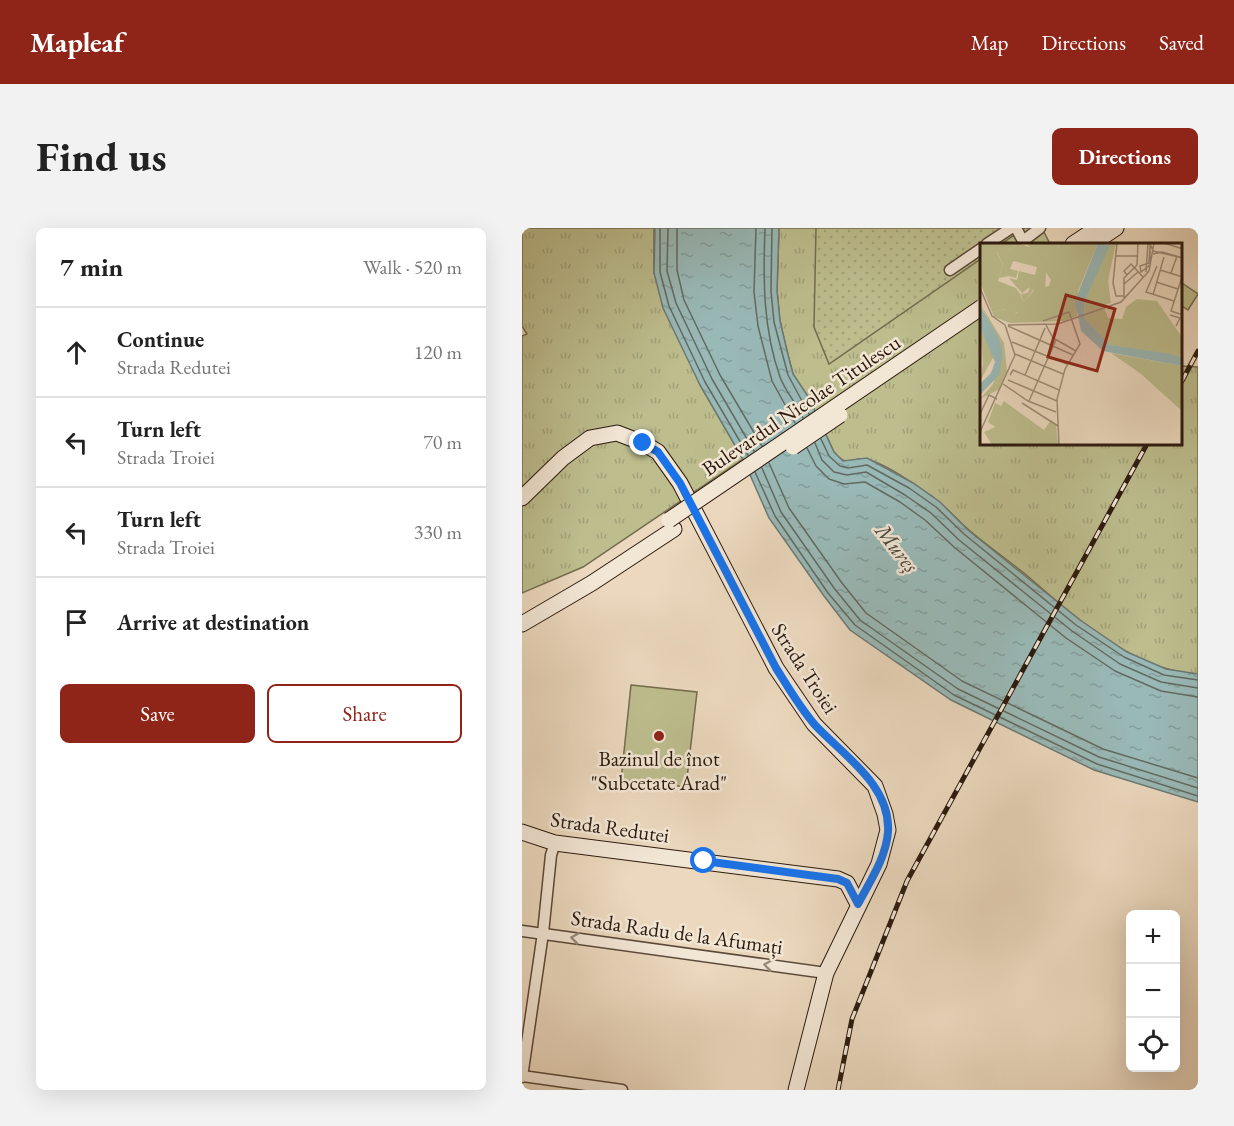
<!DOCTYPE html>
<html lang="en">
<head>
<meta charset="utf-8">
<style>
  body { margin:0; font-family:"EB Garamond",serif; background:#f2f2f2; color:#222 }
  .controls { position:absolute; right:18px; bottom:18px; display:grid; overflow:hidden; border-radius:9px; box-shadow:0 6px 24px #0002 }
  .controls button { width:54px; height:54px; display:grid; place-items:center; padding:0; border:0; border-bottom:2px solid #e0e0e0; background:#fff; color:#222; font:30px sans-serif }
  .stop { position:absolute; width:18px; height:18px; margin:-14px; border:4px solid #1a73e8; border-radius:50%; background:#fff }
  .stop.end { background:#1a73e8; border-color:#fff; box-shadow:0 2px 6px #0008 }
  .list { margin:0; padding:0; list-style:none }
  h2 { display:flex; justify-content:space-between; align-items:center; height:78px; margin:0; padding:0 24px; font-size:26px }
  h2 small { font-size:20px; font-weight:400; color:#767676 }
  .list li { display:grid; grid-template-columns:39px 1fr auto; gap:18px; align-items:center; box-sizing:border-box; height:90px; padding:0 24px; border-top:2px solid #e0e0e0 }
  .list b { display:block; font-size:22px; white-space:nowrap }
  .list p { margin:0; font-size:20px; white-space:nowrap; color:#767676 }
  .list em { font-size:20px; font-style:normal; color:#767676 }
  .actions { display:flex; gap:12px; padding:18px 24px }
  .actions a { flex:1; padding:14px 0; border:2px solid #8f2418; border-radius:9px; text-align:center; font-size:21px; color:#8f2418 }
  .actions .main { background:#8f2418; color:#fff }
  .icon { flex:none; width:33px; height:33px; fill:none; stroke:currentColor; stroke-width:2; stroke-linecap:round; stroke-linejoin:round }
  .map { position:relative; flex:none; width:676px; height:862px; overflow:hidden; border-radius:9px }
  header { display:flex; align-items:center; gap:36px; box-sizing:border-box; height:84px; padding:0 30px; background:#8f2418; color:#fff }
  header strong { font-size:28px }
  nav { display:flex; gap:33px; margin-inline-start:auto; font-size:21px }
  .intro { display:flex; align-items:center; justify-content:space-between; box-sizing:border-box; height:144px; padding:0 36px }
  h1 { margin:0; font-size:42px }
  .button { padding:15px 27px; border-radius:9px; background:#8f2418; color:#fff; font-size:21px; font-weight:700 }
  main { display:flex; gap:36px; padding:0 36px }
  aside { flex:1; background:#fff; border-radius:9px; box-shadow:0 6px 24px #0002 }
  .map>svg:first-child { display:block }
  .grass { fill:url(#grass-tufts); stroke:#746c4e; stroke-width:1.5 }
  .park { fill:url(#park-dots); stroke:#746c4e; stroke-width:1.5 }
  .garden { fill:#bdbd8e; stroke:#746c4e; stroke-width:1.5 }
  .water { fill:url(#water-ripples); stroke:#6d7973; stroke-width:1.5 }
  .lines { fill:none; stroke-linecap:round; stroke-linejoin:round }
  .shore { stroke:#626a62; stroke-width:1.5 }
  .street-casing { stroke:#5c4a3a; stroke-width:13 }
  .secondary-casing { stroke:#2c1a0e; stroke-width:17 }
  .street { stroke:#f2e6d5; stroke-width:10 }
  .secondary { stroke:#f2e6d5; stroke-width:15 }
  .rail-casing { stroke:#2c1a0e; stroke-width:5 }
  .rail { stroke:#f2e6d5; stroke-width:3; stroke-dasharray:9; stroke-linecap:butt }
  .secondary-bridge-casing { stroke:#2c1a0e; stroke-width:17; stroke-linecap:butt }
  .secondary-bridge { stroke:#f2e6d5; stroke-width:15 }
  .oneway { stroke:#998a7b }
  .route { stroke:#1a73e8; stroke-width:8 }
  .poi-dot { fill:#8f2418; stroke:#f2e6d5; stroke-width:2 }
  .labels { text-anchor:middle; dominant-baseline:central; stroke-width:5; stroke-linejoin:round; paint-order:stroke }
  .street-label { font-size:21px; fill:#2c1a0e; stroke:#f2e6d5 }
  .poi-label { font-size:21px; fill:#2c1a0e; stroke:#f2e6d5 }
  .water-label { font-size:22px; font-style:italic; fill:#4d4a41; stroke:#f2e6d5 }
  .inset-road { fill:none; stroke:#9f8c78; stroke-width:1.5 }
  .view { fill:#8f2418; fill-opacity:0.15; stroke:#8f2418; stroke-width:3 }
  .inset-edge { fill:none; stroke:#2c1a0e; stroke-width:3 }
</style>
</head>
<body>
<header>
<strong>Mapleaf</strong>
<nav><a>Map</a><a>Directions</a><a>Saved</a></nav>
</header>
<div class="intro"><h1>Find us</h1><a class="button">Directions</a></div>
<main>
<aside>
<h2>7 min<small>Walk · 520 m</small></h2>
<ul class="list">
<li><svg class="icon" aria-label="ahead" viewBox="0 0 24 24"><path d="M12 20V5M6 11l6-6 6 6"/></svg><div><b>Continue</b><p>Strada Redutei</p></div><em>120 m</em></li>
<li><svg class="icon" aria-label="left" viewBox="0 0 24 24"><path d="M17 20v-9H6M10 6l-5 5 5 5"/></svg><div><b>Turn left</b><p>Strada Troiei</p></div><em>70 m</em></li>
<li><svg class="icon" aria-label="left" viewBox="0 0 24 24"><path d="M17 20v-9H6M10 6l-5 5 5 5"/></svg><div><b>Turn left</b><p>Strada Troiei</p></div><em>330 m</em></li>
<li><svg class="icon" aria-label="arrive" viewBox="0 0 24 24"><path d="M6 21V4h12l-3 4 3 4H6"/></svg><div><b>Arrive at destination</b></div></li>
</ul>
<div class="actions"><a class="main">Save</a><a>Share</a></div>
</aside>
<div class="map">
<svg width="676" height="862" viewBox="0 0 676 862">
  <defs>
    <pattern id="grass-tufts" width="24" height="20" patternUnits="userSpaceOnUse" patternTransform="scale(1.5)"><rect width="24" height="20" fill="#bdbd8e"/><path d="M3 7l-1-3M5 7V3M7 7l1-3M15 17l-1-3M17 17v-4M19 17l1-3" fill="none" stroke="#a3a279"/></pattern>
    <pattern id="park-dots" width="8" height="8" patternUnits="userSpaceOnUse" patternTransform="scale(1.5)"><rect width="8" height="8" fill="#bdbd8e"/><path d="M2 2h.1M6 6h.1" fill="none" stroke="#a3a279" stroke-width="1.8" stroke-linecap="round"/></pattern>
    <pattern id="water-ripples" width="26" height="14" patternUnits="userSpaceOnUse" patternTransform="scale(1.5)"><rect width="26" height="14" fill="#99b9b7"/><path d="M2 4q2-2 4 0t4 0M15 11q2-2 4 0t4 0" fill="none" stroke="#849e9c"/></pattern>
  </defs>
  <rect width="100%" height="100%" fill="#ebd8be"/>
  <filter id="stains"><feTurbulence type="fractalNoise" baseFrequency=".00333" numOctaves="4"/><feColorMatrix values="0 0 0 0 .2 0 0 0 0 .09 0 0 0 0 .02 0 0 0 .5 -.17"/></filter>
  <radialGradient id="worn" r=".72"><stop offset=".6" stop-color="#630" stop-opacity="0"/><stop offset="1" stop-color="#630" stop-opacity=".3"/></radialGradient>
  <g class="grass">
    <polygon points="0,0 132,0 132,45 178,157 221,231 61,339 0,365 0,108 5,106 0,98"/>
    <path d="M257,0H520L528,16H460V216H660V138L676,139V446C610,443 550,386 502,345C484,331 465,317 448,303C435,292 424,279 411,269C391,256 371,240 348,232C332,226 327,243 312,224L287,170L271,146L266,127L258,93L255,63Z"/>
  </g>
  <polygon class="park" points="294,0 503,0 479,16 460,16 460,30 307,136 292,99"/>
  <g class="garden">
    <polygon points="660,55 676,66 666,82 660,78"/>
    <polygon points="109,457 175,464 164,559 99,552"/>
  </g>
  <polygon class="water" points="133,0 257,0 255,63 258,93 266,127 271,146 287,170 312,224 321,233 345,230 391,255 418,274 446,302 558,392 605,424 644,441 676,446 676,574 572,542 429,472 328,402 302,368 247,290 221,231 178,157 141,80 132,45"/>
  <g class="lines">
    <g class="shore">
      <polyline points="138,0 138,44 147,78 183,154 226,227"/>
      <polyline points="146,0 145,43 154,75 190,151 232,223"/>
      <polyline points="155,0 155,42 162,72 198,147 240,218"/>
      <polyline points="234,0 232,64 236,98 250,153 273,195"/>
      <path d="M243,0C241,51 241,101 258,149C263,163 275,176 281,190"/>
      <polyline points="250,0 249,63 252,94 266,147 287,186"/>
      <polyline points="299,211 307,228 318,238 326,240 345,237 387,260 414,279 442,306 554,397 602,429 642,447 676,452"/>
      <polyline points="293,215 300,232 312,244 325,247 344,244 383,267 409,285 437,312 550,403 598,436 639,454 676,460"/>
      <polyline points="285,220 294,238 307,251 322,256 343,254 378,274 403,292 432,319 544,410 593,443 639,463 676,469"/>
      <polyline points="247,235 267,280 320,355 344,385 440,453 581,521 676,550"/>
      <polyline points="240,240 259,284 312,360 338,392 436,461 577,529 676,560"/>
      <polyline points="233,244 253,288 306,365 333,397 432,467 575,536 676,568"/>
    </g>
    <g class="street-casing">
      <g id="street">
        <polyline points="494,0 501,13 518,0"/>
        <polyline points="465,16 489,0"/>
        <polyline points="428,42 460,20"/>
        <polyline points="0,703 304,745"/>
        <polyline points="0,848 100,862"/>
        <polyline points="0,849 21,705 29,627 33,615"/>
      </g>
    </g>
    <g class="secondary-casing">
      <g id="secondary">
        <polyline points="551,16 575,0"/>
        <polyline points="570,16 594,0"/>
        <polyline points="0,270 41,230 68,210 95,205 121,215 136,224 158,255 254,440 292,496 353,558 363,586 366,602 357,636 304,745 274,862"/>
        <polyline points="0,396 70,355 152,301"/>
        <polyline points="0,604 33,615 316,651 325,655 336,676"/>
      </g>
    </g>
    <use href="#street" class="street"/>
    <use href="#secondary" class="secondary"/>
    <g class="rail-casing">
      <g id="rail">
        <polyline points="660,153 676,123"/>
        <polyline points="316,862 330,791 385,653 625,216"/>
      </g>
    </g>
    <use href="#rail" class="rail"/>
    <g class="secondary-bridge-casing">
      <g id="secondary-bridge">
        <polyline points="271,219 318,187"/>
        <polyline points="147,292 460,79"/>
      </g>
    </g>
    <use href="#secondary-bridge" class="secondary-bridge"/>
  </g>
  <defs><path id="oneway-chevron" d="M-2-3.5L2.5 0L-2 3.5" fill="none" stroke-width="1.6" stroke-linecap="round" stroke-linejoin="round" transform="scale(1.5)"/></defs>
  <g class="oneway">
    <use href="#oneway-chevron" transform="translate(53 710) rotate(-172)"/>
    <use href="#oneway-chevron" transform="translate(246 737) rotate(-172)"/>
  </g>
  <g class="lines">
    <path class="route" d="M121,215L136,224L158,255L254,440C266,459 278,480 293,497C321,527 369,557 366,604C364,630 348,653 336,676L325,655L316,651L182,633"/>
  </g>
  <circle class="poi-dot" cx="137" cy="508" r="6"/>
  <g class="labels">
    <g class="street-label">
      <text transform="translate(279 177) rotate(-34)">Bulevardul Nicolae Titulescu</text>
      <text transform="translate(283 440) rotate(57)">Strada Troiei</text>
      <text transform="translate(88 599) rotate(8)">Strada Redutei</text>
      <text transform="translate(155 704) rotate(8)">Strada Radu de la Afumați</text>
    </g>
    <g class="poi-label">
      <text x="137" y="530">Bazinul de înot<tspan x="137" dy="24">"Subcetate Arad"</tspan></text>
    </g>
    <g class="water-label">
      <text transform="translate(375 320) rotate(52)">Mureș</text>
    </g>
  </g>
  <g transform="translate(458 15)">
    <rect width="202" height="202" fill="#ebd8be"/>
    <path d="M37,0L68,10L65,44L53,47L44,59L41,52L48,50L50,44L42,50L29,35L37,37L39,28L55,32L57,24L33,18L30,26L38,28L36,35L29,33L19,35L23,22L17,8L32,6ZM75,0H118L98,48L97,73L84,78L30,80L14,74L12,69L25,66L29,74L38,69H61L74,61L89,28L78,7L79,1ZM130,0H136L123,62L128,75L142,76L146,64L157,56L177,58L202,94V115L130,102L104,76L105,58ZM131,110L202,123V168L161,131ZM24,158L64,187L71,177L76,181L78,202H12L4,189L15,184L8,179L15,160L21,163Z" fill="#bdbd8e"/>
    <path d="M0,0H37L32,6L17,9L23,22L18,38L36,45L40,51L48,49L40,52L44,59L56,45L69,43L71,37L65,28L68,10L51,6L47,0L79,1L78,7L86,9V17L95,21L89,28L95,35L87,40L89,48L82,51L84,60L74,61L73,74L61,69L56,78L48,71L42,75L37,69L29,75L25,66L12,69L0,39ZM0,60L24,100L27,128L20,146L0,156L13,141L23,111ZM0,84L14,113L0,138L3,121Z" fill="#bdbd8e"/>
    <path d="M126,21L131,60L105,68L114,41Z" fill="#bdbd8e"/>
    <path d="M118,0L130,2L105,58L104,75L130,102L191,111L202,115V123L123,108L101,88L95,58ZM0,63L19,95L23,111L19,132L0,152V141L11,130L15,119L0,84Z" fill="#99b9b7"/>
    <path class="inset-road" d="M137,0L133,40L136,53H143M170,0L173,8L203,15M184,0L203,6M170,3L169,20L160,23L161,29L170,22V0M173,11L182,9L203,15M135,13H157M157,22L158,0M177,23L166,49L194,58M180,27L203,34M166,29L168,0M191,30L197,13M147,32L144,28L151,21L163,34M202,34L191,68L203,72M176,39L198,46M144,41L158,29M0,45L12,73L25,82M173,52L184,14M144,55V35L157,22M190,72L200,75L196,83M63,78L89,69L100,101L85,126L77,156L79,202M28,82L78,81L141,59L169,28L174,0M66,82L73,95L96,108M28,83L93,112M32,99L87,121M35,111L83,131M30,132L33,127L79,147M45,132L65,85M28,137L77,158M23,141L48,158L76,169M49,158L76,97M42,160L78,183M0,171L9,152L17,156M0,189L35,112L25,82"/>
    <path class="view" d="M86,52L135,66L117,128L68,114Z"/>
    <rect width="202" height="202" class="inset-edge"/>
  </g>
  <rect width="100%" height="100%" filter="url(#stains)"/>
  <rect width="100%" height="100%" fill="url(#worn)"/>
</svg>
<div class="controls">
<button>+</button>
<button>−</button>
<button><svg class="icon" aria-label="locate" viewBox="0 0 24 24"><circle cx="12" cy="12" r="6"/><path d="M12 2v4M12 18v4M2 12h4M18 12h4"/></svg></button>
</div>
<div class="stop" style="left:182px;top:633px"></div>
<div class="stop end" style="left:121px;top:215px"></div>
</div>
</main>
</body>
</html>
